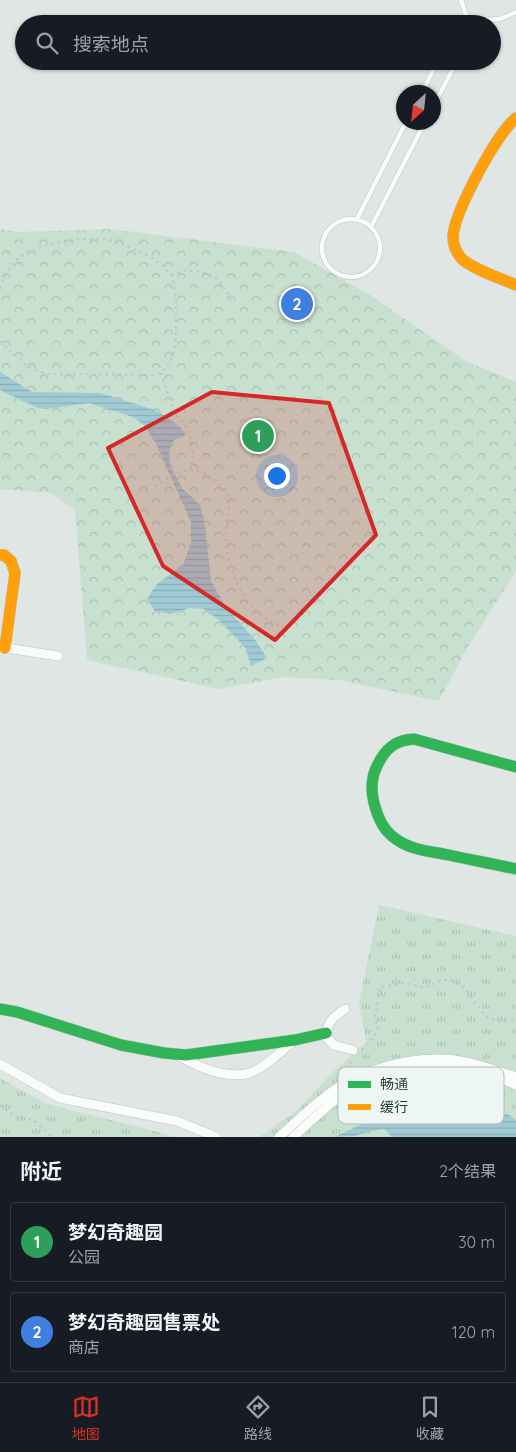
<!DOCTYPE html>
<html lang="zh">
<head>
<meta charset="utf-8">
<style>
  body { margin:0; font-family:Quicksand,"Noto Sans SC",sans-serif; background:#20242c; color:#f1f3f6 }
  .compass { position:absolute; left:396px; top:85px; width:45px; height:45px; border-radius:50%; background:#171b24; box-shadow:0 1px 4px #0004; rotate:207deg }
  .you { position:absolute; left:276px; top:475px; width:18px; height:18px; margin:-12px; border:4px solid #fff; border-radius:50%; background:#1a73e8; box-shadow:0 0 0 8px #1a73e833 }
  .badge { display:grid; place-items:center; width:32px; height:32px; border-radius:50%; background:#d93025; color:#fff; font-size:16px; font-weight:700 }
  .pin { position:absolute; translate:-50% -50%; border:2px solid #fff; box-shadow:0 1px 5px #0006 }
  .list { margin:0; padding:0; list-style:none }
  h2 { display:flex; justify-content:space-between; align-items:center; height:65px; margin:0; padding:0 20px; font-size:21px }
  h2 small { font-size:16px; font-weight:400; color:#9ea1a6 }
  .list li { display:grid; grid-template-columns:32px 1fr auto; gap:15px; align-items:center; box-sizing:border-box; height:80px; margin:0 10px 10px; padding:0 10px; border:1px solid #363941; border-radius:5px }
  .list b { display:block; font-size:19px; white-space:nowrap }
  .list p { margin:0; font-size:16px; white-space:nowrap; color:#9ea1a6 }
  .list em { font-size:16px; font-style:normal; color:#9ea1a6 }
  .icon { flex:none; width:28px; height:28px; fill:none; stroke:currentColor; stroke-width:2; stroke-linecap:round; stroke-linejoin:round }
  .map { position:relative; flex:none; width:516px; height:1137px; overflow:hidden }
  .search { position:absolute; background:#171b24; box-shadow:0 1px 4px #0004; left:15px; right:15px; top:15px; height:55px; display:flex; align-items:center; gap:12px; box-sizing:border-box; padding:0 18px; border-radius:28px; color:#9ea1a6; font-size:19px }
  .sheet { height:245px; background:#171b24 }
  nav { display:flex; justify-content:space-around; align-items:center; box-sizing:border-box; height:70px; border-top:1px solid #363941; background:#171b24; font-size:14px; color:#9ea1a6 }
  nav a { display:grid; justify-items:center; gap:2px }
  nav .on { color:#d93025 }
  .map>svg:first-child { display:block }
  .grass { fill:url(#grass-tufts) }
  .forest { fill:url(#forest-crowns) }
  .water { fill:url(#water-rules) }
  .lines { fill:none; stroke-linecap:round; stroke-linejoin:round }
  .lane-casing { stroke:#bdc3c0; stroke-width:5.5 }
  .street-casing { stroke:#bdc3c0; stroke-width:10 }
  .fast-casing { stroke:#bcc4c1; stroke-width:12 }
  .slow-casing { stroke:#bcc4c1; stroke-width:12 }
  .path { stroke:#bec7c5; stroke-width:2; stroke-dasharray:2.5 4; stroke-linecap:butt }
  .lane { stroke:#fafbfb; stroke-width:4.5 }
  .street { stroke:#fafbfb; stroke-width:9 }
  .fast { stroke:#30b455; stroke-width:11 }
  .slow { stroke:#ff9f0a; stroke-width:11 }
  .marked { fill:#d62828; fill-opacity:0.2; stroke:#d62828; stroke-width:4; stroke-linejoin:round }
  .key { fill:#edf6f2; stroke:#afbdb9; stroke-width:1 }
  .key-label { font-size:14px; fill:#1f3833 }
</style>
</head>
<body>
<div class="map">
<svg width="516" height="1137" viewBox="0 0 516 1137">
  <defs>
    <pattern id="grass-tufts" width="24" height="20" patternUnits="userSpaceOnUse" patternTransform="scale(1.25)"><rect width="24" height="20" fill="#c8e0d0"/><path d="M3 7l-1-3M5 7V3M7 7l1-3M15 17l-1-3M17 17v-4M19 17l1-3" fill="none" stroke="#abc1b3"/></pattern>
    <pattern id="forest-crowns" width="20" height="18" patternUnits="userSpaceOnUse" patternTransform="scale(1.25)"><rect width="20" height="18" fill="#c8e0d0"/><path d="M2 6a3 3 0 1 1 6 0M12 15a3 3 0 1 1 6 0" fill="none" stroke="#abc1b3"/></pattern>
    <pattern id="water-rules" width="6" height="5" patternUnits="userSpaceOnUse" patternTransform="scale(1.25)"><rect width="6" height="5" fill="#a0cbd5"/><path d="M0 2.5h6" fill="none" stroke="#89afb7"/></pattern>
  </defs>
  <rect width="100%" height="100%" fill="#e0e6e3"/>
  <g class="grass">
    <polygon points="379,905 516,936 516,1137 259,1137 295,1112 333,1072 366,1042 359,1003"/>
    <polygon points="0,1078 44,1103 177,1137 0,1137"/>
  </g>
  <polygon class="forest" points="0,229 18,232 111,229 294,252 370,295 466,361 516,382 516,571 467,648 439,701 339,680 283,677 219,689 87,660 75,510 51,493 0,489"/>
  <g class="water">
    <polygon points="0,372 32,392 100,393 155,410 164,415 181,428 185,436 174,440 169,452 170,466 182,488 200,505 205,525 211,581 225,606 255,640 267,658 251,666 245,647 219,620 204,609 190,608 170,614 155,611 147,599 157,584 183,565 191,543 191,522 156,444 144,425 133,417 89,403 47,409 38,408 0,390"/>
    <polygon points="464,1102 509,1115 516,1120 516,1137 392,1137 384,1129 371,1131 355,1136 334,1137 403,1105"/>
  </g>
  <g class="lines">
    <g class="lane-casing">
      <g id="lane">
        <polyline points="461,0 468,21 500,19 516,12"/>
        <polyline points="422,92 438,61"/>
        <polyline points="434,105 457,61"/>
        <circle cx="351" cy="248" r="29"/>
        <polyline points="357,219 406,122"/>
        <polyline points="371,227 425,122"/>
      </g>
    </g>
    <g class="street-casing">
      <g id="street">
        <polyline points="0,647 58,656"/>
        <path d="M345,1009C333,1017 327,1022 326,1037L334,1045L353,1050"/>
        <path d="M179,1056C199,1067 223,1078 246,1074C262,1071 282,1050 294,1041"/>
        <polyline points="0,1064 60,1098 177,1121 216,1137"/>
        <path d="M279,1137C298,1120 316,1102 337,1088C367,1069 407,1058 442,1059C464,1059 495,1070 516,1077"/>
        <path d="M293,1137C310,1122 327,1105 346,1092C358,1084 372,1080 385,1076C398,1072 412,1067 426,1066C457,1064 488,1073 516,1085"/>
      </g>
    </g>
    <g class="fast-casing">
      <g id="fast">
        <path d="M516,767L414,739C395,740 385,749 377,766C371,778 371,791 374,803C377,815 382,828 392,836C408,850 429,851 449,855C471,860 494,864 516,869"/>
        <polyline points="0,1009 17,1012 121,1045 164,1053 186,1055 295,1040 326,1033"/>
      </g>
    </g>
    <g class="slow-casing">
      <g id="slow">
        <path d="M516,118C497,133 455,211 453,236C453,243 456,252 461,258C470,268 502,279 516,285"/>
        <polyline points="0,555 4,555 11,561 15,573 5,648"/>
      </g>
    </g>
    <g class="path">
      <path d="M171,275C187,268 212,270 223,286C227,291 230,298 233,304"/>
      <path d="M0,288C3,281 5,274 10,267C26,244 75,237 102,239C115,240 126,246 138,251C149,256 166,265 171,276C178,291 175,313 176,329C176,347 173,367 156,375L46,374L28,367L0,341"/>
      <polyline points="161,373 174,413 186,426 190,436 193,450 192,470"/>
      <path d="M155,486C177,472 193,462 216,481C221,486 226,490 228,496C232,506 226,519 226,530C225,560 237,596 261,615C267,620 275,623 281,626"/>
      <polyline points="362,1050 375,1036 378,1029 375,1018 380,987 405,983 425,988 441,980 451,980 465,988 486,1017 502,1022 516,1020"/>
      <polyline points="336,1077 354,1059"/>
      <polyline points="0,1105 16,1117 29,1119 36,1122 52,1137"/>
    </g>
    <use href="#lane" class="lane"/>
    <use href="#street" class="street"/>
    <use href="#fast" class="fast"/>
    <use href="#slow" class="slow"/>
  </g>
  <path class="marked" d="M212,392L329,403L376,535L275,640L163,566L108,448Z"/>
  <rect x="338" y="1067" width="166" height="57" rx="8" class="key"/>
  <rect x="348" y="1081" width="23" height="7" fill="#30b455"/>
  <rect x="348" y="1104" width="23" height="6" fill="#ff9f0a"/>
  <g class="key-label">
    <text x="380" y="1089">畅通</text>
    <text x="380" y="1112">缓行</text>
  </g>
</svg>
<svg class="compass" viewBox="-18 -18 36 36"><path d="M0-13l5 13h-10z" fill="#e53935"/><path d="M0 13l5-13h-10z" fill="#9ea1a6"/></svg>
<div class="you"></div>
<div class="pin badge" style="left:258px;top:436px;background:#2e9e5b">1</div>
<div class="pin badge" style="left:297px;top:304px;background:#3f7fe0">2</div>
<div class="search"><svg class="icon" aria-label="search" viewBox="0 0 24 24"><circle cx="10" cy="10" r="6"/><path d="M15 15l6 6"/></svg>搜索地点</div>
</div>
<section class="sheet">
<h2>附近<small>2个结果</small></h2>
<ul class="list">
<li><span class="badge" style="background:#2e9e5b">1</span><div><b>梦幻奇趣园</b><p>公园</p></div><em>30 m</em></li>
<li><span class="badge" style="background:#3f7fe0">2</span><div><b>梦幻奇趣园售票处</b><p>商店</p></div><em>120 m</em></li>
</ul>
</section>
<nav>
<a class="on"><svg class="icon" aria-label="map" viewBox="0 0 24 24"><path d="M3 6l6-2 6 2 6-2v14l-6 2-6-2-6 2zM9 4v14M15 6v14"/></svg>地图</a>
<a><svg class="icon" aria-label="directions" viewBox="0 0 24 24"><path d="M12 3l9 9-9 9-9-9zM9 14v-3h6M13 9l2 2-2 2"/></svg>路线</a>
<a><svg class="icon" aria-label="saved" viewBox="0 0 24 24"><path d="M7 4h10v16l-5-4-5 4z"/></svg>收藏</a>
</nav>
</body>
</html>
